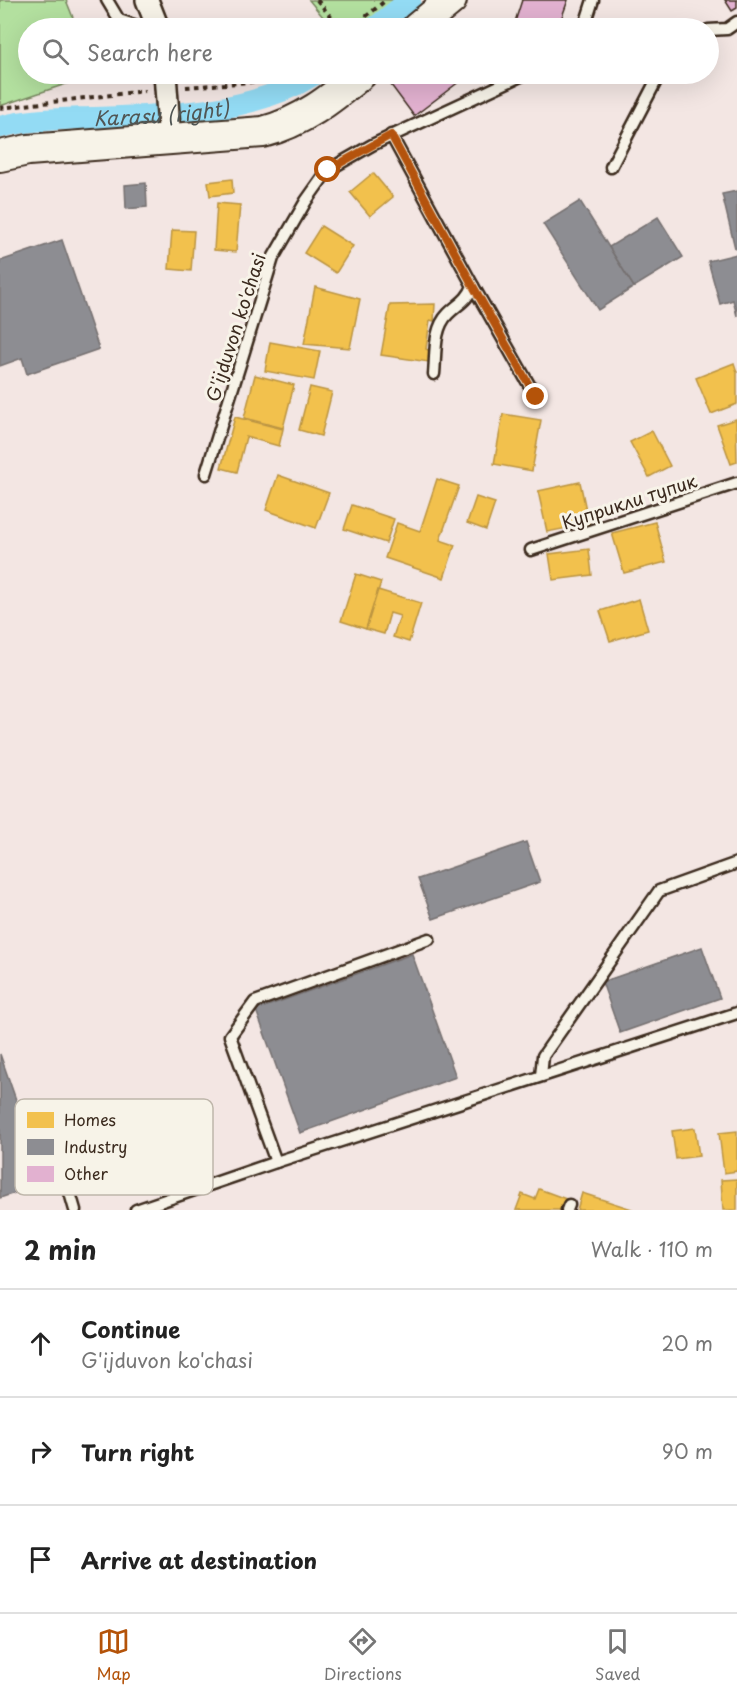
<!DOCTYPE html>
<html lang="en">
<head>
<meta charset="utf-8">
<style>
  body { margin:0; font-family:"Playpen Sans",sans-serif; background:#f2f2f2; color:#222 }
  .stop { position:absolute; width:18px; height:18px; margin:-14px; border:4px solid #b45309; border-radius:50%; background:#fff }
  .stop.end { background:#b45309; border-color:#fff; box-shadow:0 2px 6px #0008 }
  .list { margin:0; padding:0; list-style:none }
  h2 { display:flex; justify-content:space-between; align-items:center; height:78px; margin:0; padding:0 24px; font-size:26px }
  h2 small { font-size:20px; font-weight:400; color:#767676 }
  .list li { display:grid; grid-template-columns:39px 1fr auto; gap:18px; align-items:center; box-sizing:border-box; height:108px; padding:0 24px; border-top:2px solid #e0e0e0 }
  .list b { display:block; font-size:22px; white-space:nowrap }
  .list p { margin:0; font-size:20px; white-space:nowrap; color:#767676 }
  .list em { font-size:20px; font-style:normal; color:#767676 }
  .icon { flex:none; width:33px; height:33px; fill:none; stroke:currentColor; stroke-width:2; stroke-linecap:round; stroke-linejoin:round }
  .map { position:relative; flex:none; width:737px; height:1210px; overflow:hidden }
  .search { position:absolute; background:#fff; box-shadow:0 6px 24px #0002; left:18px; right:18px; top:18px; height:66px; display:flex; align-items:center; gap:15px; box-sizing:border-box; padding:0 21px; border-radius:33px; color:#767676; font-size:22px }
  .sheet { height:402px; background:#fff }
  nav { display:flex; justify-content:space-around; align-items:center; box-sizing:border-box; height:84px; border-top:2px solid #e0e0e0; background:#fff; font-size:16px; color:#767676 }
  nav a { display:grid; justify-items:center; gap:3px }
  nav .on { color:#b45309 }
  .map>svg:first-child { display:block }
  .green { fill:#b3e09f; stroke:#77855e; stroke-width:1.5 }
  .homes { fill:#f2c14e; stroke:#bb9440; stroke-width:1.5 }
  .industry { fill:#8d8d92; stroke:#746f6f; stroke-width:1.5 }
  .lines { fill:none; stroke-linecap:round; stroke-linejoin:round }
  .canal { stroke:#93dbf4; stroke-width:22 }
  .building { fill:#e2b1d0; stroke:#3b2a1e; stroke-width:1.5 }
  .lane-casing { stroke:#3b2a1e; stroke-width:15 }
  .street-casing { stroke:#3b2a1e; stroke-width:26 }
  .secondary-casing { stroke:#3b2a1e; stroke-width:34 }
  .path { stroke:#3b2a1e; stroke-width:4; stroke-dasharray:4.5 4.5; stroke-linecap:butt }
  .lane { stroke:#f7f3e8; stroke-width:10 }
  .street { stroke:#f7f3e8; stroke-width:21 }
  .secondary { stroke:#f7f3e8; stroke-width:30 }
  .route { stroke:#b45309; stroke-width:8 }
  .labels { text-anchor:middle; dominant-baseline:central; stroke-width:6; stroke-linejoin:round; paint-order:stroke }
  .street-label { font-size:18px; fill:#3b2a1e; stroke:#f7f3e8 }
  .water-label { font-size:20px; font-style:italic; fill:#515654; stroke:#f7f3e8 }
  .key { fill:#f7f3e8; stroke:#bfb7ab; stroke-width:1.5 }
  .key-label { font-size:16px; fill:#3b2a1e }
</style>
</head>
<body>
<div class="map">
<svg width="737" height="1210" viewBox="0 0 737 1210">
  <rect width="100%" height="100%" fill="#f3e6e3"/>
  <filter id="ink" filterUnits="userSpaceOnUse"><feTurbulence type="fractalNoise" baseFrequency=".0167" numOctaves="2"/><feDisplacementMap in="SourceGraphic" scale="12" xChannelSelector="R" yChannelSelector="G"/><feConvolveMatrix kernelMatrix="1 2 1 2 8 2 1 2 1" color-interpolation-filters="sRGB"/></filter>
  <g filter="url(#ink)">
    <g class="green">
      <polygon points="0,0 66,0 74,20 66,28 28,28 28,74 76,74 78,80 0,106"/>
      <polygon points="309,0 397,0 362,28 332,28"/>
    </g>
    <g class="homes">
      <polygon points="373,173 393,197 370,216 350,192"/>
      <polygon points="232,179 233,193 210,196 208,182"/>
      <polygon points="217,203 240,205 236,252 214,250"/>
      <polygon points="321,226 353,246 336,273 304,253"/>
      <polygon points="172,230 194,231 191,271 169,269"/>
      <polygon points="315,287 360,299 350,348 304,344"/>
      <polygon points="435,304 434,321 430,320 426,349 430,351 429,362 381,355 390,305"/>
      <polygon points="270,342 320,351 314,380 265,371"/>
      <polygon points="734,363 737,372 737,404 711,414 696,378"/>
      <polygon points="255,375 294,385 283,428 244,418"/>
      <polygon points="310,387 332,392 321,436 299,430"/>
      <polygon points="503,414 541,420 532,471 494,464"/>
      <polygon points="235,417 283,429 279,446 246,437 237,472 221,468"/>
      <polygon points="736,419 737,462 731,464 717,425"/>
      <polygon points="652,431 670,466 649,477 630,442"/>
      <polygon points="278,475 329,493 316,528 266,510"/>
      <polygon points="437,479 459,486 440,540 455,545 444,578 385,558 397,523 420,531"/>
      <polygon points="580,482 589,524 547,532 538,491"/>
      <polygon points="476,497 495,503 486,530 467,523"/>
      <polygon points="352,505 394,519 386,543 344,529"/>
      <polygon points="655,522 666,562 624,573 612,533"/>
      <polygon points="589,549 592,575 553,580 549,554"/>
      <polygon points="356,574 381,582 366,629 341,621"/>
      <polygon points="378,590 421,603 409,642 393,637 400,616 390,613 384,634 366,629"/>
      <polygon points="639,599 648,630 610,641 600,611"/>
      <polygon points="695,1128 699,1156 676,1159 672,1131"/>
      <polygon points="737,1131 737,1171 724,1173 719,1133"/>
      <polygon points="737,1179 737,1210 723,1210 721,1180"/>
      <polygon points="539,1189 566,1199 562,1210 516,1210 522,1194 535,1199"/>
      <polygon points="582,1193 632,1209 632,1210 577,1210"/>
    </g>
    <g class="industry">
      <polygon points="146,183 147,207 126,209 125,185"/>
      <polygon points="737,191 737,248 735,248 722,194"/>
      <polygon points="580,201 634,287 598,310 543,224"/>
      <polygon points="658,217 683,257 634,287 609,247"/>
      <polygon points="62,240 99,349 27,374 22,358 0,366 0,261"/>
      <polygon points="737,254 737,316 733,300 720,304 708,261"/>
      <polygon points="526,842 540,882 433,919 418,879"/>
      <polygon points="702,947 720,998 620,1033 602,982"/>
      <polygon points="412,954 456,1077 300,1133 256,1010"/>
      <polygon points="0,1054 45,1183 0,1198"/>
    </g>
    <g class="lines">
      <g class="canal">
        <polyline points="375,28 410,0"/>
        <path id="s1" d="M0,127C30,119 60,119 91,118C167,115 250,115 315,74"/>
      </g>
    </g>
    <g class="building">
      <polygon points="522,0 568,0 558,28 513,28"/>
      <polygon points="725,0 737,0 737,8 732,11"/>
      <polygon points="389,74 467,74 468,75 414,116 385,77"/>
    </g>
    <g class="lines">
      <g class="lane-casing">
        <g id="lane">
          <polyline points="107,0 119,20 143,28"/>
          <polyline points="584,28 593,0"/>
          <polyline points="708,30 727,29 737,22"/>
          <path d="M391,135L473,286C468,300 458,304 448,314C433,329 436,354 434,374"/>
          <polyline points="611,167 656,81 656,74"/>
          <polyline points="473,286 536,397"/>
          <polyline points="206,474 273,258 306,201 328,170 372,145 525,74"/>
          <polyline points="531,550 737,483"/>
          <polyline points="541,1076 543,1056 659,891 737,863"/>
          <polyline points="54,1138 75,1210"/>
          <polyline points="276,1162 230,1036 255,1002 429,939"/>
          <polyline points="136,1210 276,1162 737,1013"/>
          <polyline points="567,1210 569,1205"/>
        </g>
      </g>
      <g class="street-casing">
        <g id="street">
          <polyline points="147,0 158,28"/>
          <polyline points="165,74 170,141"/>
        </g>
      </g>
      <g class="secondary-casing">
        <g id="secondary">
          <polyline points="417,28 451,0"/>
          <path d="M0,156L28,150L263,132C302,122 331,99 361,74"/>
        </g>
      </g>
      <g class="path">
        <polyline points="317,0 340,28"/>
        <polyline points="352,28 386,0"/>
        <polyline points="186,87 277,80 285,74"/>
        <polyline points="0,108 145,91"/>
      </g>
      <use href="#lane" class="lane"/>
      <use href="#street" class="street"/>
      <use href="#secondary" class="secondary"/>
    </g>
  </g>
  <g class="lines" filter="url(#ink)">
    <polyline class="route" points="328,170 391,135 473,286 536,397"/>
  </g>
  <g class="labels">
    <g class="street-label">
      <text transform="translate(235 327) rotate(-72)">G'ijduvon ko'chasi</text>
      <text transform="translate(629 501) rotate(-18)">Куприкли тупик</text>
    </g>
    <g class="water-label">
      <text stroke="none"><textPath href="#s1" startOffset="162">Karasu (right)</textPath></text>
    </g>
  </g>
  <rect x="15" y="1099" width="198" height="96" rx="9" class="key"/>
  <rect x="27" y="1112" width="27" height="16" fill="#f2c14e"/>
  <rect x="27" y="1139" width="27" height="16" fill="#8d8d92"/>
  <rect x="27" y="1166" width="27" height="16" fill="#e2b1d0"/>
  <g class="key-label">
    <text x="64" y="1126">Homes</text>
    <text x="64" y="1153">Industry</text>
    <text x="64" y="1180">Other</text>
  </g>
</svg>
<div class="stop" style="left:328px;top:170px"></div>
<div class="stop end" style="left:536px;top:397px"></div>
<div class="search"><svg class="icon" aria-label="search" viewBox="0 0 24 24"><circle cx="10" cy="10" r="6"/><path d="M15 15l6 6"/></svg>Search here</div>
</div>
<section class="sheet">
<h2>2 min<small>Walk · 110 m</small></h2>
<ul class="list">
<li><svg class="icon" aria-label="ahead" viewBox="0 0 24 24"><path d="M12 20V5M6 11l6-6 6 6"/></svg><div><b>Continue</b><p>G'ijduvon ko'chasi</p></div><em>20 m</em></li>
<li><svg class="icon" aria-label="right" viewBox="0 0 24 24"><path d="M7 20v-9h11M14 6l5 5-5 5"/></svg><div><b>Turn right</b></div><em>90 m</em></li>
<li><svg class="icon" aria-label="arrive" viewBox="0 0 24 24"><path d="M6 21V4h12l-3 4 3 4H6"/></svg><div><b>Arrive at destination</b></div></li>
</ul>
</section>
<nav>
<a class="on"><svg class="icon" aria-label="map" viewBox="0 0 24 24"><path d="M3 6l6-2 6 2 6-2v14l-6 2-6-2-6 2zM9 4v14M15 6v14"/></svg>Map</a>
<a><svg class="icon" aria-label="directions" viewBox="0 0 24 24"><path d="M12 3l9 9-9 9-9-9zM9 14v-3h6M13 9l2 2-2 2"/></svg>Directions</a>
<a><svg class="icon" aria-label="saved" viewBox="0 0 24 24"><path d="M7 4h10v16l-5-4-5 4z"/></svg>Saved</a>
</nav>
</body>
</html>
